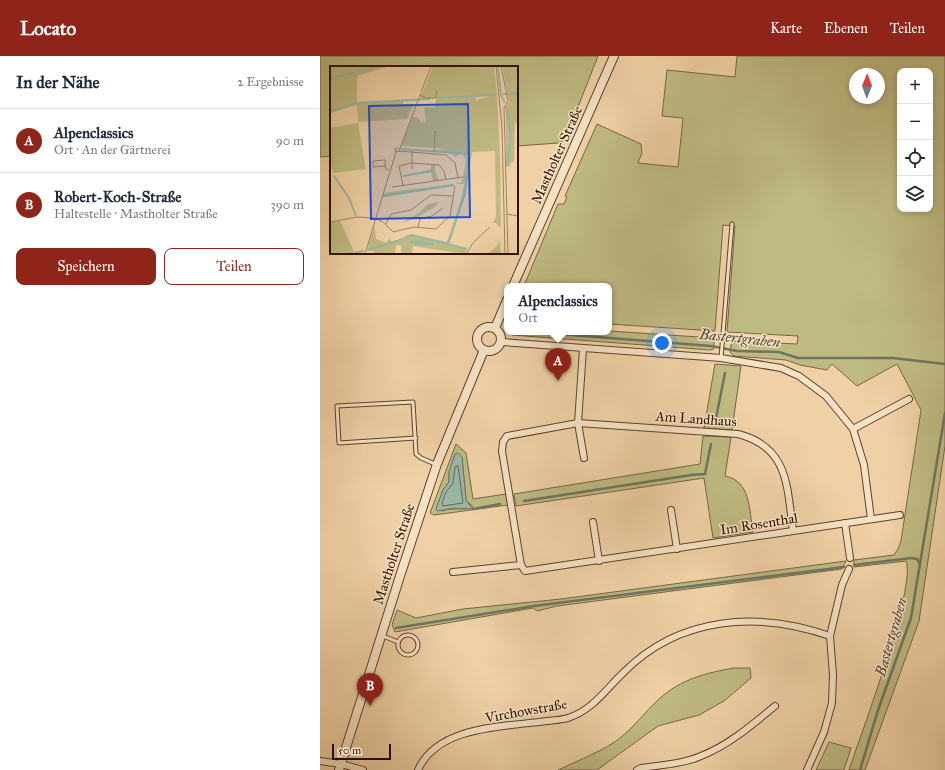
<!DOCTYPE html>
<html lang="de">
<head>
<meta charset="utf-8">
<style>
  body { margin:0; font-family:"IM FELL Great Primer",serif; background:#f2f2f3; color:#1f2937 }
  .controls { position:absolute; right:12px; top:12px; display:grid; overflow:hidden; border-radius:8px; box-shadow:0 2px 6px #0003 }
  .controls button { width:36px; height:36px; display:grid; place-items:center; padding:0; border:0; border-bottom:1px solid #e0e1e3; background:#fff; color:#1f2937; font:20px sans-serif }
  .compass { position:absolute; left:529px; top:12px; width:36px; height:36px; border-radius:50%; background:#fff; box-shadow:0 2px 6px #0003; rotate:1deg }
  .scale { position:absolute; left:12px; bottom:10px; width:59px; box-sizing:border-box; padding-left:4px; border:2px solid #2f1101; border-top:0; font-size:11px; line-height:14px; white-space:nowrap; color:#2f1101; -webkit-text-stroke:3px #f5e1c4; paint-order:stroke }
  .you { position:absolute; left:342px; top:287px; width:14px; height:14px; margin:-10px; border:3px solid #fff; border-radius:50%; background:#1a73e8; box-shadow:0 0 0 6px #1a73e833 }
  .badge { display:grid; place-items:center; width:26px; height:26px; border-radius:50%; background:#8f2418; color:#fff; font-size:13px; font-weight:700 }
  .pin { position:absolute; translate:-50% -33px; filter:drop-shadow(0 1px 2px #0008) }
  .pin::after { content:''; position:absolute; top:21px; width:14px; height:12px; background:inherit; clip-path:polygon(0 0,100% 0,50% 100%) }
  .popup { position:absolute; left:184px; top:227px; width:108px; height:52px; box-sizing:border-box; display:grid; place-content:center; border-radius:8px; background:#fff; filter:drop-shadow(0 1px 3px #0005); font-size:13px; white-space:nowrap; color:#747a83 }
  .popup b { font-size:15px; color:#1f2937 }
  .popup::after { content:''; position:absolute; left:50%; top:100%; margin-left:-8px; border:8px solid transparent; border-top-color:#fff }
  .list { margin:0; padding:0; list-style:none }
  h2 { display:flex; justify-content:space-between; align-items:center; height:52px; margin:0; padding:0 16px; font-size:17px }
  h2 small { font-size:13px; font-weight:400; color:#747a83 }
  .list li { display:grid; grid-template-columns:26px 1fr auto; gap:12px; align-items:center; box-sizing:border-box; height:64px; padding:0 16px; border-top:1px solid #e0e1e3 }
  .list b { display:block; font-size:15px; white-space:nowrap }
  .list p { margin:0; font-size:13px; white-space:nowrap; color:#747a83 }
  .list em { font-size:13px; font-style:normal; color:#747a83 }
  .actions { display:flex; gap:8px; padding:12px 16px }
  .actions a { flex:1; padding:9px 0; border:1px solid #8f2418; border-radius:8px; text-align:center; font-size:14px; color:#8f2418 }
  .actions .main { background:#8f2418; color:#fff }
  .icon { flex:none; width:22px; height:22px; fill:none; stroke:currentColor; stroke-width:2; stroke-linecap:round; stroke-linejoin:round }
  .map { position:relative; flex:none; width:625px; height:714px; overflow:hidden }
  header { display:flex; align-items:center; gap:24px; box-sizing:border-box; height:56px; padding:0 20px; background:#8f2418; color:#fff }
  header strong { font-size:19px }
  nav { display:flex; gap:22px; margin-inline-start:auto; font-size:14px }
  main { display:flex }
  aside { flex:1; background:#fff }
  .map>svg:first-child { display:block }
  .green { fill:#bfba82; stroke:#776642; fill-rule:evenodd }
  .water { fill:#9ab7a5; stroke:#6f7563 }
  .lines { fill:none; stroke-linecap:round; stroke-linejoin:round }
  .shore { stroke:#646453; stroke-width:1 }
  .stream { stroke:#6f7563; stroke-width:2.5 }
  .service-casing { stroke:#5f412a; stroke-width:5 }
  .minor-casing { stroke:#5f412a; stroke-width:8 }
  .tertiary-casing { stroke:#5f412a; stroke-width:10 }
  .service { stroke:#f5e1c4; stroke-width:3 }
  .minor { stroke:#f5e1c4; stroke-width:6 }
  .tertiary { stroke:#f5e1c4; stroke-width:8 }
  .labels { text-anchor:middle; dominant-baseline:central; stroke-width:3; stroke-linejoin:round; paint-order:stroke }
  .street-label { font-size:14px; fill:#2f1101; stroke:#f5e1c4 }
  .water-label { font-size:15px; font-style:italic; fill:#544b3a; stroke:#f5e1c4 }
  .inset-river { fill:none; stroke:#9ab7a5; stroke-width:2 }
  .inset-road { fill:none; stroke:#a28463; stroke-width:1 }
  .view { fill:#1d4ed8; fill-opacity:0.15; stroke:#1d4ed8; stroke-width:2 }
  .inset-edge { fill:none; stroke:#2f1101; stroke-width:2 }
</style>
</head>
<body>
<header>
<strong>Locato</strong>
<nav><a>Karte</a><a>Ebenen</a><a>Teilen</a></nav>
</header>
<main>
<aside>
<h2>In der Nähe<small>2 Ergebnisse</small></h2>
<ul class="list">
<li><span class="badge">A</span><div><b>Alpenclassics</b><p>Ort · An der Gärtnerei</p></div><em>90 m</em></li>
<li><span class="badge">B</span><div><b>Robert-Koch-Straße</b><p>Haltestelle · Mastholter Straße</p></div><em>390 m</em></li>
</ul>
<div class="actions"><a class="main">Speichern</a><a>Teilen</a></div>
</aside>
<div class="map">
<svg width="625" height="714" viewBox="0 0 625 714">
  <rect width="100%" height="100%" fill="#efd1a5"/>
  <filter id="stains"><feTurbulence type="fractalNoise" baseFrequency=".005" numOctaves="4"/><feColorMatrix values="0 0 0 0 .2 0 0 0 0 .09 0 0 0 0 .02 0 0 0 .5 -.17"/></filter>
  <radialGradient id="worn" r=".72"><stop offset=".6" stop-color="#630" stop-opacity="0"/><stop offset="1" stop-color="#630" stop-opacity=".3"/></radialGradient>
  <g class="green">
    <polygon points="0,0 278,0 245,84 238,87 197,90 197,11 11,11 11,100 0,101"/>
    <path d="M417,0H625V390L599,565L545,714H529C540,681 597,529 586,505L534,511V504L574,499L578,493L581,485L601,354L577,308L537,330L512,308L507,314L480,309L466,304L414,300L410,296L411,289L414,285L477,288L478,280L407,276L415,170L403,169L395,275L289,268V230H204L238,148H244L247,141L245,140L277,68L321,88L322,97L318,107L358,111L363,62L342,60L347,14L415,21ZM580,15H610V153H580ZM535,18H559V42H535Z"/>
    <polygon points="289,275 394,282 394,293 390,294 192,279 190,277"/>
    <polygon points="395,308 421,310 412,374 384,372"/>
    <path d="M383,380L411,381L405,420C431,425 429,454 433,476L393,482L384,422L196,450L194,438L380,408Z"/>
    <path d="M136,388L146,397L153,443L186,438L188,449L114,459L110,457ZM138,397L142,401L146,444L153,451C143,455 133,451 122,455L116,453L123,434L129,426V416L135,398Z"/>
    <polygon points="526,505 522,513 237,550 217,555 213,552 75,576 72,569 77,554 96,562 143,553 241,543"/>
    <path d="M414,612H430L431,622L404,645L379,659L338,670L277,714H238C255,706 287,693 300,682C315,671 325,655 339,643C361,623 386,617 414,612Z"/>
    <polygon points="509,686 531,692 524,714 496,714"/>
  </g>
  <polygon class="water" points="138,397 142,401 146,444 153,453 134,452 117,455 116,453 123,434 129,426 129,416 135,398"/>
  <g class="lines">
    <polygon class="shore" points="138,410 143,447 123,450 122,447 126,436 133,427 135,411"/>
    <g class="stream">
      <polyline points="213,276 391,290 417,295 459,296 478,302 573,302 625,308"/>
      <polyline points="395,367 405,317"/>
      <polyline points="204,445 371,419 385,418 391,388"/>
      <polyline points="153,453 180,448"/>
      <polyline points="534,509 591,502 597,503 600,508"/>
      <polyline points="76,572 214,550 524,511"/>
      <polyline points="0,702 1,702"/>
      <polyline points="540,714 558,654 591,562 625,357"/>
    </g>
    <g class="service-casing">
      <g id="service">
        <polyline points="401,302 412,168"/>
        <polyline points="96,382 19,387 17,350 93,346 96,398 101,402 115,408"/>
        <circle cx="88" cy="589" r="10"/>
        <polyline points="63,580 78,586"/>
      </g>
    </g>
    <g class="minor-casing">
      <g id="minor">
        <polyline points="182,286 401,302 461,312 479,320 506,340 533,373 544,409 551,463"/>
        <polyline points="263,293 258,367 264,402"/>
        <polyline points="533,373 589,343"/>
        <polyline points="351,454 357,493"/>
        <polyline points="273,466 279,505"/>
        <polyline points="525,467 530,502"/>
        <path d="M201,509L182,395L183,386L187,380L258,367L418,378C469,391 467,431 473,475"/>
        <polyline points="133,516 201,509 205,515 580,459"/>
        <polyline points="0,705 21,708 43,714"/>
        <path d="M98,714C118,669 185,671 227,665C234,664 242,664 248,662C273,654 286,633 304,616C360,560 438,555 510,580"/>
        <path d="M317,714L321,712C341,709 363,708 381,700C409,689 432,669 455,650"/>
        <polyline points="487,714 504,676 512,647 513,619 510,580 522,529 529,513"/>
      </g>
    </g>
    <g class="tertiary-casing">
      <g id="tertiary">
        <polyline points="193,230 294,0"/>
        <circle cx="169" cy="283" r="12"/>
        <polyline points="175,272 187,244"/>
        <polyline points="19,714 80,520 117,408 164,294"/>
      </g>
    </g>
    <use href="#service" class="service"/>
    <use href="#minor" class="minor"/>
    <use href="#tertiary" class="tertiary"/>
  </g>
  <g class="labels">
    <g class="street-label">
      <text transform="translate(237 99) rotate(-66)">Mastholter Straße</text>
      <text transform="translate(376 363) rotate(4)">Am Landhaus</text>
      <text transform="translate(439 468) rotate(-9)">Im Rosenthal</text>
      <text transform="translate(74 498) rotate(-72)">Mastholter Straße</text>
      <text transform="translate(206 655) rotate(-10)">Virchowstraße</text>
    </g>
    <g class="water-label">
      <text transform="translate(420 282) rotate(6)">Bastertgraben</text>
      <text transform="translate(571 581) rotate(-74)">Bastertgraben</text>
    </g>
  </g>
  <g transform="translate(10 10)">
    <rect width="188" height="188" fill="#efd1a5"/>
    <path d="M0,0H60L27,10V37L0,46ZM103,0H164L167,29L170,91L171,162L166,157H163L166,151L165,85L142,86L136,128L119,178L137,183L135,188L83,180L82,187L71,188V179H66L65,188H44V185H37L44,160L46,173L56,177L59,173L63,176L82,168L117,176L131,134L134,118H125L132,116L136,94L132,87L125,91L121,87L106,86V84L116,83L105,82V65L103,82L71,80L83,50L90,53V56H96L94,41L105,42L106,33L146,30V34L166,29L90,33ZM172,0H188V57H185L184,96H181L180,101L176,100V43L179,35ZM73,35V38H84L77,53L28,56L27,38ZM28,57L36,103L4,107L0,98V62ZM101,99H105V105L109,114L103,115L101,106L72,111L101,103ZM124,118V120L53,131V127ZM109,136L105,141L84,153L71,157L89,147L98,138ZM10,155L24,185L0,188V156ZM169,172L171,188H158L168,179Z" fill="#bfba82"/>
    <path d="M86,174L103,177L104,180L76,177Z" fill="#9ab7a5"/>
    <path class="inset-river" d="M168,0L171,29L175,37M0,13L46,0M173,28L188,27M107,32L166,29M176,40L181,69L177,100M0,46L28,37L100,33M71,83L140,88L135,127L118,178L106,175M4,110L19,132L26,150M73,110L102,105V100M53,130L124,119M74,172L81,169L105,175M118,178L137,183M38,184L73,173M13,188L34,185"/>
    <path class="inset-road" d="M166,0L172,62L175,188M171,0L178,35L174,42L178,188M90,29L96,32H106L107,24M68,82L65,83L66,86L69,85L101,0M69,85L116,89L125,97L128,112M82,85V103M104,86L105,65M55,100L43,101V95L55,94V100L56,103L59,104M73,120L69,100L81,97L109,99L114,105L116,114M62,121L133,111M176,148L188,150M0,156L27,151L44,152L53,156L63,166L84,161L106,163L120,150L125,120M56,158L61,148L81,144L101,129L122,130M88,161L90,153L102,150L113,142M35,188L66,86M136,188L143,177L160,161"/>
    <path class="view" d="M138,38L140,151L41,153L39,40Z"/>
    <rect width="188" height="188" class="inset-edge"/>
  </g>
  <rect width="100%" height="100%" filter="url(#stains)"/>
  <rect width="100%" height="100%" fill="url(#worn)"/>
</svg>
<div class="controls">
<button>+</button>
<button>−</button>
<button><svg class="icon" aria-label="locate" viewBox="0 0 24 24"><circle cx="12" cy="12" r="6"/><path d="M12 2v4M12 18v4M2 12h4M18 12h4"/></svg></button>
<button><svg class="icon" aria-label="layers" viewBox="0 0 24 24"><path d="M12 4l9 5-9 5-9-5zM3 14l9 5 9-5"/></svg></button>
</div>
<svg class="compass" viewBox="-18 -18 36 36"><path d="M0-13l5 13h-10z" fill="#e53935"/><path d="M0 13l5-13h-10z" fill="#747a83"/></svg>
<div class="scale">50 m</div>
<div class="you"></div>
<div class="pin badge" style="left:238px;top:325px">A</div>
<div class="popup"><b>Alpenclassics</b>Ort</div>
<div class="pin badge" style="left:50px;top:650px">B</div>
</div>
</main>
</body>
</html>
